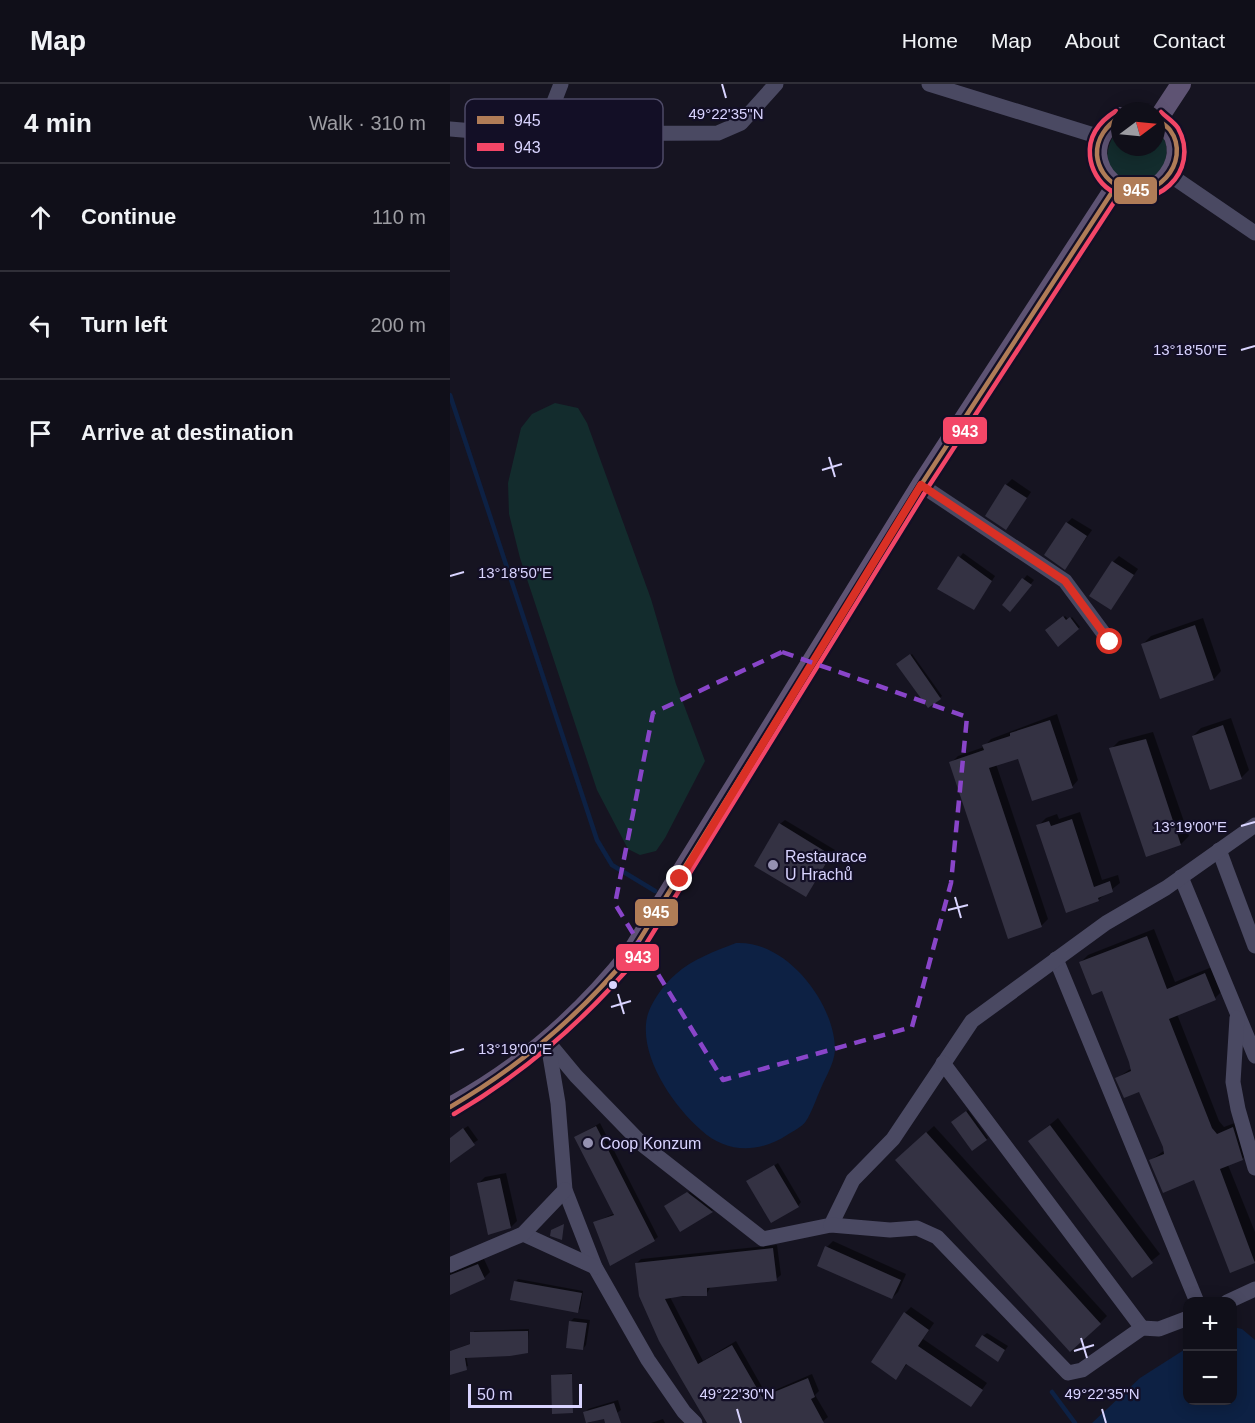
<!DOCTYPE html>
<html lang="en">
<head>
<meta charset="utf-8">
<style>
  body { margin:0; font-family:Helvetica,sans-serif; background:#191822; color:#f1f3f6 }
  .controls { position:absolute; right:18px; bottom:18px; display:grid; overflow:hidden; border-radius:12px; box-shadow:0 3px 15px #0003 }
  .controls button { width:54px; height:54px; display:grid; place-items:center; padding:0; border:0; border-bottom:2px solid #302f38; background:#100f19; color:#f1f3f6; font:30px sans-serif }
  .compass { position:absolute; left:661px; top:18px; width:54px; height:54px; border-radius:50%; background:#100f19; box-shadow:0 3px 15px #0003; rotate:74deg }
  .scale { position:absolute; left:18px; bottom:15px; width:114px; box-sizing:border-box; padding-left:6px; border:3px solid #d9d4ff; border-top:0; font-size:16px; line-height:21px; white-space:nowrap; color:#d9d4ff; -webkit-text-stroke:4px #130f26; paint-order:stroke }
  .stop { position:absolute; width:18px; height:18px; margin:-14px; border:4px solid #d93025; border-radius:50%; background:#fff }
  .stop.end { background:#d93025; border-color:#fff; box-shadow:0 2px 6px #0008 }
  .list { margin:0; padding:0; list-style:none }
  h2 { display:flex; justify-content:space-between; align-items:center; height:78px; margin:0; padding:0 24px; font-size:26px }
  h2 small { font-size:20px; font-weight:400; color:#9c9ca2 }
  .list li { display:grid; grid-template-columns:39px 1fr auto; gap:18px; align-items:center; box-sizing:border-box; height:108px; padding:0 24px; border-top:2px solid #302f38 }
  .list b { display:block; font-size:22px; white-space:nowrap }
  .list em { font-size:20px; font-style:normal; color:#9c9ca2 }
  .icon { flex:none; width:33px; height:33px; fill:none; stroke:currentColor; stroke-width:2; stroke-linecap:round; stroke-linejoin:round }
  .map { position:relative; flex:none; width:805px; height:1339px; overflow:hidden }
  header { display:flex; align-items:center; gap:36px; box-sizing:border-box; height:84px; padding:0 30px; background:#100f19; border-bottom:2px solid #302f38 }
  header strong { font-size:28px }
  nav { display:flex; gap:33px; margin-inline-start:auto; font-size:21px }
  main { display:flex }
  aside { flex:1; background:#100f19 }
  .map>svg:first-child { display:block }
  .green { fill:#132c2d }
  .water { fill:#0d2144 }
  .shadow { fill:#0007 }
  .lines { fill:none; stroke-linecap:round; stroke-linejoin:round }
  .stream { stroke:#0d2144; stroke-width:4.5 }
  .building { fill:#343243 }
  .minor { stroke:#4a4962; stroke-width:15 }
  .major { stroke:#5e5373; stroke-width:20 }
  .bus-1-casing { stroke:#130f26; stroke-width:9 }
  .bus-2-casing { stroke:#130f26; stroke-width:9 }
  .bus-1 { stroke:#b07c57; stroke-width:4.5 }
  .bus-2 { stroke:#f34667; stroke-width:4.5 }
  .route { stroke:#d93025; stroke-width:8 }
  .marked { fill:none; stroke:#8945c9; stroke-width:4.5; stroke-dasharray:12 8; stroke-linejoin:round }
  .ticks { fill:none; stroke:#d9d4ff; stroke-width:2 }
  .poi-dot { fill:#9591b1; stroke:#130f26; stroke-width:2 }
  .bus-dot { fill:#d9d4ff; stroke:#130f26; stroke-width:2 }
  .labels { text-anchor:middle; dominant-baseline:central; stroke-width:4.5; stroke-linejoin:round; paint-order:stroke }
  .poi-label { font-size:16px; fill:#d9d4ff; stroke:#130f26; text-anchor:start }
  .key { fill:#130f26; stroke:#4e4a67; stroke-width:1.5 }
  .key-label { font-size:16px; fill:#d9d4ff }
  .ticks-label { font-size:15px; text-anchor:middle; fill:#d9d4ff; stroke:#130f26; stroke-width:4.5; stroke-linejoin:round; paint-order:stroke }
  .line-badge { stroke:#130f26; stroke-width:2 }
  .badge-label { font-size:16px; text-anchor:middle; font-weight:bold; fill:#fff }
</style>
</head>
<body>
<header>
<strong>Map</strong>
<nav><a>Home</a><a>Map</a><a>About</a><a>Contact</a></nav>
</header>
<main>
<aside>
<h2>4 min<small>Walk · 310 m</small></h2>
<ul class="list">
<li><svg class="icon" aria-label="ahead" viewBox="0 0 24 24"><path d="M12 20V5M6 11l6-6 6 6"/></svg><div><b>Continue</b></div><em>110 m</em></li>
<li><svg class="icon" aria-label="left" viewBox="0 0 24 24"><path d="M17 20v-9H6M10 6l-5 5 5 5"/></svg><div><b>Turn left</b></div><em>200 m</em></li>
<li><svg class="icon" aria-label="arrive" viewBox="0 0 24 24"><path d="M6 21V4h12l-3 4 3 4H6"/></svg><div><b>Arrive at destination</b></div></li>
</ul>
</aside>
<div class="map">
<svg width="805" height="1339" viewBox="0 0 805 1339">
  <rect width="100%" height="100%" fill="#161421"/>
  <g class="green">
    <path d="M670,43V63H706V44C716,55 719,63 715,78C704,120 628,94 670,43Z"/>
    <polygon points="105,319 128,324 137,339 201,515 226,600 255,677 215,754 206,767 190,771 178,765 147,706 70,474 59,430 58,399 71,344 82,330"/>
  </g>
  <g class="water">
    <path d="M286,859C336,856 385,919 385,966C384,980 376,992 371,1004C366,1015 362,1028 356,1037C352,1043 343,1047 337,1051C309,1069 277,1070 251,1046C224,1022 193,978 196,940C197,923 213,901 226,890C242,875 266,867 286,859Z"/>
    <polygon points="783,1243 792,1245 805,1256 805,1339 642,1339 690,1294 737,1264 738,1316 782,1316"/>
  </g>
  <g class="shadow">
    <polygon points="562,395 581,408 556,444 556,401"/>
    <polygon points="622,434 642,446 615,484 617,439"/>
    <polygon points="513,469 545,492 527,520 510,473"/>
    <polygon points="669,472 688,485 661,524 663,478"/>
    <polygon points="577,491 584,496 563,522 554,521"/>
    <polygon points="615,532 619,536 622,533 630,543 608,560 597,546"/>
    <polygon points="753,534 771,587 764,595 693,560 701,552"/>
    <polygon points="462,570 492,612 478,622 448,580"/>
    <polygon points="607,630 628,696 622,703 569,673 546,680 598,835 591,842 501,679 508,672 534,663 541,655"/>
    <polygon points="781,634 799,686 791,694 743,652 751,644"/>
    <polygon points="703,648 739,752 731,760 697,771 661,665 669,657"/>
    <polygon points="630,728 652,796 668,791 670,799 648,816 588,742 596,734 607,730 609,735"/>
    <polygon points="335,736 385,766 356,811 330,740"/>
    <polygon points="704,845 725,898 762,883 772,907 765,914 727,930 769,1037 774,1043 790,1037 799,1068 792,1075 778,1081 805,1148 805,1177 781,1187 744,1094 701,1076 715,1066 689,1006 667,994 682,984 653,905 630,879 638,871"/>
    <polygon points="518,1026 538,1054 523,1065 503,1038"/>
    <polygon points="608,1034 710,1170 683,1192 580,1057"/>
    <polygon points="150,1039 208,1153 204,1156 144,1139 165,1129 126,1053"/>
    <polygon points="18,1042 28,1056 0,1075 0,1054"/>
    <polygon points="484,1042 657,1232 650,1239 454,1069"/>
    <polygon points="328,1079 351,1118 348,1122 298,1098"/>
    <polygon points="56,1089 67,1137 61,1143 29,1099 35,1093"/>
    <polygon points="240,1108 263,1126 231,1146 218,1121"/>
    <polygon points="383,1157 456,1190 448,1208 442,1214 377,1163"/>
    <polygon points="327,1161 331,1191 326,1195 261,1202 256,1211 220,1213 253,1277 286,1257 316,1310 362,1290 369,1307 365,1311 378,1333 371,1339 259,1339 187,1179 191,1175"/>
    <polygon points="34,1175 40,1188 34,1194 0,1209 0,1189"/>
    <polygon points="68,1195 133,1207 130,1225 128,1227 66,1197"/>
    <polygon points="461,1223 484,1239 473,1255 537,1299 521,1321 458,1279 446,1294 455,1229"/>
    <polygon points="124,1234 140,1236 136,1261 133,1265 121,1237"/>
    <polygon points="79,1245 77,1267 16,1272 18,1282 0,1289 0,1267 22,1259 24,1247"/>
    <polygon points="537,1249 558,1262 551,1272 533,1252"/>
    <polygon points="122,1289 123,1326 122,1328 102,1292"/>
    <polygon points="168,1316 171,1326 167,1329 138,1339 135,1329 138,1325"/>
    <polygon points="213,1335 215,1339 201,1339"/>
  </g>
  <g class="lines">
    <g class="stream">
      <polyline points="0,311 147,756 162,781 205,807"/>
      <polyline points="602,1308 625,1339"/>
    </g>
  </g>
  <g class="building">
    <polygon points="555,400 577,414 556,446 535,432"/>
    <polygon points="616,438 637,452 615,486 594,471"/>
    <polygon points="508,472 542,497 524,526 487,505"/>
    <polygon points="662,477 684,491 661,526 639,512"/>
    <polygon points="572,494 582,501 560,528 552,521"/>
    <polygon points="613,532 616,536 620,533 629,545 608,563 595,546"/>
    <polygon points="745,541 764,596 710,615 691,560"/>
    <polygon points="460,570 491,615 478,624 446,580"/>
    <polygon points="600,636 623,704 582,717 568,675 539,684 592,843 558,855 499,678 534,666 532,661 560,652 560,649"/>
    <polygon points="773,641 792,695 760,706 742,652"/>
    <polygon points="696,655 731,761 696,773 659,664"/>
    <polygon points="622,735 644,803 660,797 663,808 648,814 649,817 616,829 586,741 599,737 601,742"/>
    <polygon points="329,739 381,771 356,813 304,782"/>
    <polygon points="697,852 717,905 755,889 766,916 719,935 762,1044 767,1050 783,1043 793,1076 770,1085 805,1179 780,1189 744,1096 713,1109 699,1076 714,1070 713,1063 689,1008 674,1014 665,994 681,987 679,978 652,907 642,911 629,878"/>
    <polygon points="516,1027 537,1056 522,1067 501,1038"/>
    <polygon points="600,1041 703,1179 682,1194 578,1057"/>
    <polygon points="146,1042 205,1157 160,1182 143,1138 164,1131 124,1053"/>
    <polygon points="13,1044 25,1061 0,1079 0,1054"/>
    <polygon points="476,1048 651,1240 620,1268 445,1076"/>
    <polygon points="324,1081 349,1123 321,1139 296,1097"/>
    <polygon points="50,1094 61,1144 38,1151 27,1099"/>
    <polygon points="237,1108 263,1128 230,1148 214,1122"/>
    <polygon points="114,1140 112,1156 100,1152 101,1146"/>
    <polygon points="375,1162 451,1196 442,1215 367,1182"/>
    <polygon points="323,1164 327,1197 257,1204 257,1212 233,1212 215,1215 248,1280 282,1261 312,1313 358,1294 365,1313 361,1315 374,1339 257,1339 209,1257 189,1212 185,1179"/>
    <polygon points="28,1180 35,1195 0,1211 0,1191"/>
    <polygon points="64,1197 132,1209 128,1229 60,1216"/>
    <polygon points="454,1228 479,1246 468,1262 533,1306 521,1323 456,1280 446,1296 421,1278"/>
    <polygon points="119,1237 137,1239 133,1266 116,1264"/>
    <polygon points="78,1247 78,1269 60,1272 15,1274 17,1286 0,1291 0,1267 20,1260 20,1248"/>
    <polygon points="532,1251 555,1266 548,1278 525,1262"/>
    <polygon points="122,1290 123,1329 102,1330 101,1291"/>
    <polygon points="164,1319 171,1339 155,1339 154,1335 136,1339 133,1328"/>
  </g>
  <g class="lines">
    <g class="minor">
      <polyline points="479,0 650,53"/>
      <polyline points="0,45 59,50 268,49 291,39 326,0"/>
      <polyline points="107,49 104,18 111,0"/>
      <polyline points="720,91 805,149"/>
      <polyline points="471,401 615,497 660,558"/>
      <polyline points="769,766 805,862"/>
      <polyline points="731,793 805,972"/>
      <polyline points="606,875 747,1218"/>
      <polyline points="787,934 783,998 788,1025 805,1084"/>
      <polyline points="97,957 126,992 193,1061 313,1155 381,1141 403,1096 443,1055 522,937 656,839 716,804 805,741"/>
      <polyline points="98,960 108,1019 115,1106 145,1183 198,1276 234,1328 245,1339"/>
      <polyline points="493,979 692,1244"/>
      <polyline points="381,1141 440,1146 467,1144 487,1153 618,1289 632,1286 692,1244 709,1245 738,1234"/>
      <polyline points="73,1150 145,1183"/>
      <polyline points="0,1181 73,1150 115,1106"/>
      <polyline points="777,1218 805,1205"/>
    </g>
    <g class="major">
      <path d="M670,33C656,41 647,54 647,70C648,81 653,91 661,98C703,137 757,62 706,34"/>
      <polyline points="708,35 731,0"/>
      <path d="M0,1023C71,985 132,931 182,868L471,401L666,102"/>
    </g>
    <g class="bus-1-casing">
      <g id="bus-1">
        <path d="M670,33C657,41 646,54 647,71C648,84 656,95 666,101C704,124 743,77 720,46C717,42 710,38 706,34"/>
        <path d="M0,1023C71,982 130,931 182,868L471,401L666,102"/>
      </g>
    </g>
    <g class="bus-2-casing">
      <g id="bus-2">
        <path d="M666,27C650,37 638,52 640,72C641,85 649,99 660,106C704,133 752,87 728,44C724,38 716,33 711,28"/>
        <path d="M4,1030C76,988 135,936 188,873L477,405L672,106"/>
      </g>
    </g>
    <use href="#bus-1" class="bus-1"/>
    <use href="#bus-2" class="bus-2"/>
  </g>
  <g class="lines">
    <polyline class="route" points="230,795 471,401 615,497 660,558"/>
  </g>
  <path class="marked" d="M332,568L517,633L501,799L462,943L273,996L165,820L203,629Z"/>
  <path class="ticks" d="M272,0L276,14M791,266L805,262M379,373L385,393M372,386L392,380M0,492L14,488M791,742L805,738M505,813L511,834M498,826L518,821M168,910L174,930M161,923L181,917M0,969L14,965M631,1254L637,1274M624,1267L644,1261M287,1325L291,1339M652,1325L656,1339"/>
  <g class="poi-dot">
    <circle cx="323" cy="781" r="6"/>
    <circle cx="138" cy="1059" r="6"/>
  </g>
  <circle class="bus-dot" cx="163" cy="901" r="5"/>
  <g class="labels">
    <g class="poi-label">
      <text x="335" y="772">Restaurace<tspan x="335" dy="18">U Hrachů</tspan></text>
      <text x="150" y="1059">Coop Konzum</text>
    </g>
  </g>
  <rect x="15" y="15" width="198" height="69" rx="9" class="key"/>
  <rect x="27" y="32" width="27" height="8" fill="#b07c57"/>
  <rect x="27" y="59" width="27" height="8" fill="#f34667"/>
  <g class="key-label">
    <text x="64" y="42">945</text>
    <text x="64" y="69">943</text>
  </g>
  <g class="ticks-label">
    <text x="276" y="35">49°22'35"N</text>
    <text x="740" y="271">13°18'50"E</text>
    <text x="65" y="494">13°18'50"E</text>
    <text x="740" y="748">13°19'00"E</text>
    <text x="65" y="970">13°19'00"E</text>
    <text x="287" y="1315">49°22'30"N</text>
    <text x="652" y="1315">49°22'35"N</text>
  </g>
  <g class="line-badge">
    <rect x="663" y="92" width="45" height="29" rx="6" fill="#b07c57"/>
    <rect x="492" y="332" width="46" height="29" rx="6" fill="#f34667"/>
    <rect x="184" y="814" width="45" height="29" rx="6" fill="#b07c57"/>
    <rect x="165" y="859" width="45" height="29" rx="6" fill="#f34667"/>
  </g>
  <g class="badge-label">
    <text x="686" y="112">945</text>
    <text x="515" y="353">943</text>
    <text x="206" y="834">945</text>
    <text x="188" y="879">943</text>
  </g>
</svg>
<div class="controls">
<button>+</button>
<button>−</button>
</div>
<svg class="compass" viewBox="-18 -18 36 36"><path d="M0-13l5 13h-10z" fill="#e53935"/><path d="M0 13l5-13h-10z" fill="#9c9ca2"/></svg>
<div class="scale">50 m</div>
<div class="stop" style="left:660px;top:558px"></div>
<div class="stop end" style="left:230px;top:795px"></div>
</div>
</main>
</body>
</html>
